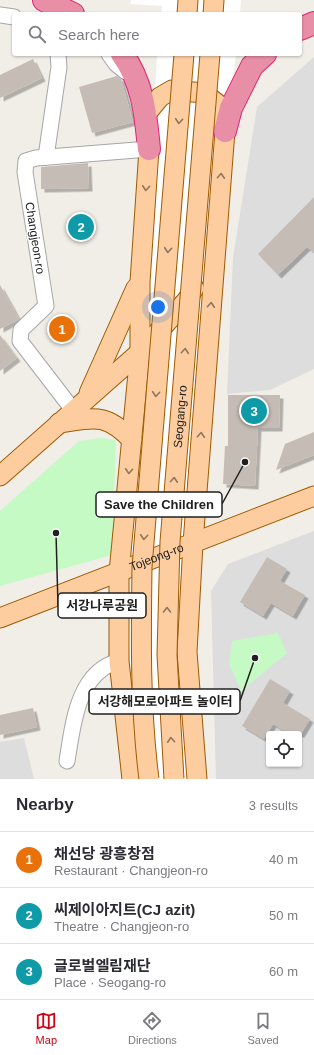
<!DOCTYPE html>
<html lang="en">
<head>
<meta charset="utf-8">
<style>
  body { margin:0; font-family:Arial,"Noto Sans KR",sans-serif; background:#f7f7f7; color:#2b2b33 }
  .controls { position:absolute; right:12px; bottom:12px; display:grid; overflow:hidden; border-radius:4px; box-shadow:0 1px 3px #0004 }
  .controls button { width:36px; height:36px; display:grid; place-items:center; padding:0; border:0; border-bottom:1px solid #e1e1e2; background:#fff; color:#2b2b33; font:20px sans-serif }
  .you { position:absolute; left:158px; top:307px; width:14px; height:14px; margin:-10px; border:3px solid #fff; border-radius:50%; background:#1a73e8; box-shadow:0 0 0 6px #1a73e833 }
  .badge { display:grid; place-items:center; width:26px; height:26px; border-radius:50%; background:#d10012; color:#fff; font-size:13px; font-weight:700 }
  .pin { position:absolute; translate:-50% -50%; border:2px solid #fff; box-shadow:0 1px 4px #0006 }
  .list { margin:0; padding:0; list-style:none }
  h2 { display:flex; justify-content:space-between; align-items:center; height:52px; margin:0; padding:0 16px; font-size:17px }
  h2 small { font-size:13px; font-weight:400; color:#7c7c81 }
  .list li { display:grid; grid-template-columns:26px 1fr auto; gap:12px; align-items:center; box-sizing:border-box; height:56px; padding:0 16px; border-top:1px solid #e1e1e2 }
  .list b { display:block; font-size:15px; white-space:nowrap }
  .list p { margin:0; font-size:13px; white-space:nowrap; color:#7c7c81 }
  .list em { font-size:13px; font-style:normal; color:#7c7c81 }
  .icon { flex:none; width:22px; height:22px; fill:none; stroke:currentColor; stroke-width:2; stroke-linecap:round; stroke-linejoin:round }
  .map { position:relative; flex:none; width:314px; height:779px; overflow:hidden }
  .search { position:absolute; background:#fff; box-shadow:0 1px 3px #0004; left:12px; right:12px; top:12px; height:44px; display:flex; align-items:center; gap:10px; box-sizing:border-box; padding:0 14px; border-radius:4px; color:#7c7c81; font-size:15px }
  .sheet { height:220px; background:#fff }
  nav { display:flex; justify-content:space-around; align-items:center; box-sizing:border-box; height:56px; border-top:1px solid #e1e1e2; background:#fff; font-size:11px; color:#7c7c81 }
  nav a { display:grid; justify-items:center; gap:2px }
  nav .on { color:#d10012 }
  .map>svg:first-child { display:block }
  .residential { fill:#dedddd; fill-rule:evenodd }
  .park { fill:#c5fac5 }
  .pier { fill:#fff }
  .building { fill:#c6bcb6; filter:url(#shadow) }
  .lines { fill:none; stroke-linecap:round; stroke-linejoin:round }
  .minor-casing { stroke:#a7a7a7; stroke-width:17 }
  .major-casing { stroke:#9d5b00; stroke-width:21 }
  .highway-casing { stroke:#dd2574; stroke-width:24 }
  .minor { stroke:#fff; stroke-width:15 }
  .major { stroke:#fdcda0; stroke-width:19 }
  .highway { stroke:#e88ea7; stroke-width:22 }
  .major-bridge-casing { stroke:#9d5b00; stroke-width:21; stroke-linecap:butt }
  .major-bridge { stroke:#fdcda0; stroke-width:19 }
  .oneway { stroke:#8e7660 }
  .labels { text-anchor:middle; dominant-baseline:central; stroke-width:3; stroke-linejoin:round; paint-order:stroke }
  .street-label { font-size:12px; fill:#202020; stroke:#fff }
  .leader { fill:none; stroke:#202020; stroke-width:1.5 }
  .callout-dot { fill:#202020; stroke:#fff; stroke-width:1.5 }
  .callout { fill:#fff; stroke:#202020; stroke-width:1.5 }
  .callout-label { font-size:13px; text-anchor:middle; font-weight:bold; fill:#202020 }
</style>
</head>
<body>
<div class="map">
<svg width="314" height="779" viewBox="0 0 314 779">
  <defs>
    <filter id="shadow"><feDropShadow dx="3.5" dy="3.5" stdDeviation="0" flood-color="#0004"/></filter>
  </defs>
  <rect width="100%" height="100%" fill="#f1ede7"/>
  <g class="residential">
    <polygon points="314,57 314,369 270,390 227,394 233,258 257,107"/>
    <path d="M314,531V779H216L211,591L228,564ZM269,734H299V764H269Z"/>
    <polygon points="24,738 34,779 0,779 0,742"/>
  </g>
  <g class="park">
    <polygon points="100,438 116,440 112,555 0,586 0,511 79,441"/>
    <polygon points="278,633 287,653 241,691 229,664 232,641"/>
  </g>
  <g class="pier">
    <polygon points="131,0 241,0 240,14 161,14 162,6 130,4"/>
    <polygon points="157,54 236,54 190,468 180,586 180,648 188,779 139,779 133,714 129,646 133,514 139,467 138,387"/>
  </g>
  <g class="building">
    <polygon points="33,59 42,78 0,98 0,75"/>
    <polygon points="117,76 121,79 133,122 92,133 79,87"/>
    <polygon points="88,163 89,188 41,189 41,167"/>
    <polygon points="314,197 314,252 307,247 278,275 258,254"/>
    <polygon points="0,285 19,319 0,329"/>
    <polygon points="0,335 17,358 0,371"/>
    <polygon points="228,395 280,395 279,428 258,428 255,486 223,484 225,446 228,446"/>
    <polygon points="314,432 314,455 276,470 285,444"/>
    <polygon points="267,557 287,569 280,581 305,595 293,616 271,603 263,616 240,602"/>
    <polygon points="270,679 290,691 283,703 310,719 301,734 290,734 273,724 264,739 242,726"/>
    <polygon points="33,708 37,727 0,735 0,715"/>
  </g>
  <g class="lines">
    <g class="minor-casing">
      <g id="minor">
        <polyline points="0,15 14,17"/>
        <polyline points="109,54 116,64 126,72"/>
        <polyline points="46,157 59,67 58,54"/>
        <polyline points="73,410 20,341 21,330 46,306 25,172 26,161 36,158 149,149"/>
        <path d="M67,761C73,725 77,672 119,661"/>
      </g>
    </g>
    <g class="major-casing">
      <g id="major">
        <polyline points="187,14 188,0"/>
        <polyline points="213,14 214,0"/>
        <polyline points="146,114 160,97 172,90 204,93 220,106 225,131 193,543 187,652 197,779"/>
        <polyline points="89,393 136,288"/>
        <path d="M59,423C94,418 105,412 132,440"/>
        <polyline points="0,476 140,352 187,300 194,288"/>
        <path id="s1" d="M0,618L314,496"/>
        <polyline points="132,779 119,661 119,573 140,352 140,282 149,149"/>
      </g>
    </g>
    <g class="highway-casing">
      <g id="highway">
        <polyline points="44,0 73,14"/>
        <polyline points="300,29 314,23"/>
        <path d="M122,54C143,82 146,116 149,149"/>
        <polyline points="225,131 231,108 252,66 265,54"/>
      </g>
    </g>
    <use href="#minor" class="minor"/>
    <use href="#major" class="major"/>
    <use href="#highway" class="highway"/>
    <g class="major-bridge-casing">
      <g id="major-bridge">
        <path d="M149,779C140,709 141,638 142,567L184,54"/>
        <path id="s2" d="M174,779L167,655L170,542L210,54"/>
      </g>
    </g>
    <use href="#major-bridge" class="major-bridge"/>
  </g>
  <defs><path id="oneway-chevron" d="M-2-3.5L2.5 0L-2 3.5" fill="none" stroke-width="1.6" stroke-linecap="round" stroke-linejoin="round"/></defs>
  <g class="oneway">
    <use href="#oneway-chevron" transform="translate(179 121) rotate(95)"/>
    <use href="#oneway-chevron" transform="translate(221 176) rotate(-86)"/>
    <use href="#oneway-chevron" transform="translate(146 188) rotate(94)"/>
    <use href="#oneway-chevron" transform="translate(168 250) rotate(95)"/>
    <use href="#oneway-chevron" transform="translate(211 305) rotate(-86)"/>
    <use href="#oneway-chevron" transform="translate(185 351) rotate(-85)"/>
    <use href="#oneway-chevron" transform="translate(156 394) rotate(95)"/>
    <use href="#oneway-chevron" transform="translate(201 435) rotate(-86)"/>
    <use href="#oneway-chevron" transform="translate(129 471) rotate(94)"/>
    <use href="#oneway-chevron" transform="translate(174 480) rotate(-86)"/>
    <use href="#oneway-chevron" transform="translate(144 537) rotate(94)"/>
    <use href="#oneway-chevron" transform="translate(167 610) rotate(-90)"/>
    <use href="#oneway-chevron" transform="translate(171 740) rotate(-94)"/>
  </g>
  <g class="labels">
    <g class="street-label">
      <text transform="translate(35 238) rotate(81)">Changjeon-ro</text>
      <text stroke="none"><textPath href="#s2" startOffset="363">Seogang-ro</textPath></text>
      <text stroke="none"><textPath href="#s1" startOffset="168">Tojeong-ro</textPath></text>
    </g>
  </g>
  <path class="leader" d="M245 462L222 504M56 533L58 606M255 658L240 701"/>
  <g class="callout-dot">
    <circle cx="245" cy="462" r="4"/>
    <circle cx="56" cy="533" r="4"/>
    <circle cx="255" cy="658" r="4"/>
  </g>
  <g class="callout">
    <rect x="96" y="492" width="126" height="25" rx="4"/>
    <rect x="58" y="593" width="88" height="25" rx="4"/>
    <rect x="89" y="689" width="151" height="25" rx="4"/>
  </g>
  <g class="callout-label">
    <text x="159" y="509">Save the Children</text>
    <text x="102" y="610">서강나루공원</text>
    <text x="165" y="706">서강해모로아파트 놀이터</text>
  </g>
</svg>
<div class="controls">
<button><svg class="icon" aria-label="locate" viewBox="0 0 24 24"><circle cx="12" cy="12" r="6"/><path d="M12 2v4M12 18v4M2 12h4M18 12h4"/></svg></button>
</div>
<div class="you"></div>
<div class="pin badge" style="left:62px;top:329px;background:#e8710a">1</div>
<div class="pin badge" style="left:81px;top:227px;background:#0f9aa8">2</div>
<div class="pin badge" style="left:254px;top:411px;background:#0f9aa8">3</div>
<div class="search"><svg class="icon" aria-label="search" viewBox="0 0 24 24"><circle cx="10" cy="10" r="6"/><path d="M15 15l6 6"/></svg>Search here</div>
</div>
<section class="sheet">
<h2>Nearby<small>3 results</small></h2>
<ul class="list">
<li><span class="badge" style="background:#e8710a">1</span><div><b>채선당 광흥창점</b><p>Restaurant · Changjeon-ro</p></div><em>40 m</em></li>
<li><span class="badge" style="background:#0f9aa8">2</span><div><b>씨제이아지트(CJ azit)</b><p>Theatre · Changjeon-ro</p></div><em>50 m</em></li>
<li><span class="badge" style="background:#0f9aa8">3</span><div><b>글로벌엘림재단</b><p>Place · Seogang-ro</p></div><em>60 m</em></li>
</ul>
</section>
<nav>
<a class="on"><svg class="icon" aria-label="map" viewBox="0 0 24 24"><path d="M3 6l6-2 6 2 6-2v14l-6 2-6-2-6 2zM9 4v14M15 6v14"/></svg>Map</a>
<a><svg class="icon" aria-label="directions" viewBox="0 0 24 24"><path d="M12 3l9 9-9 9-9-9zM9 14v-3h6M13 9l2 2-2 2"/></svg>Directions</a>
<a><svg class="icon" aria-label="saved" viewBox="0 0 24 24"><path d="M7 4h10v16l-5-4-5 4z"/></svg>Saved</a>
</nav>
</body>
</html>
